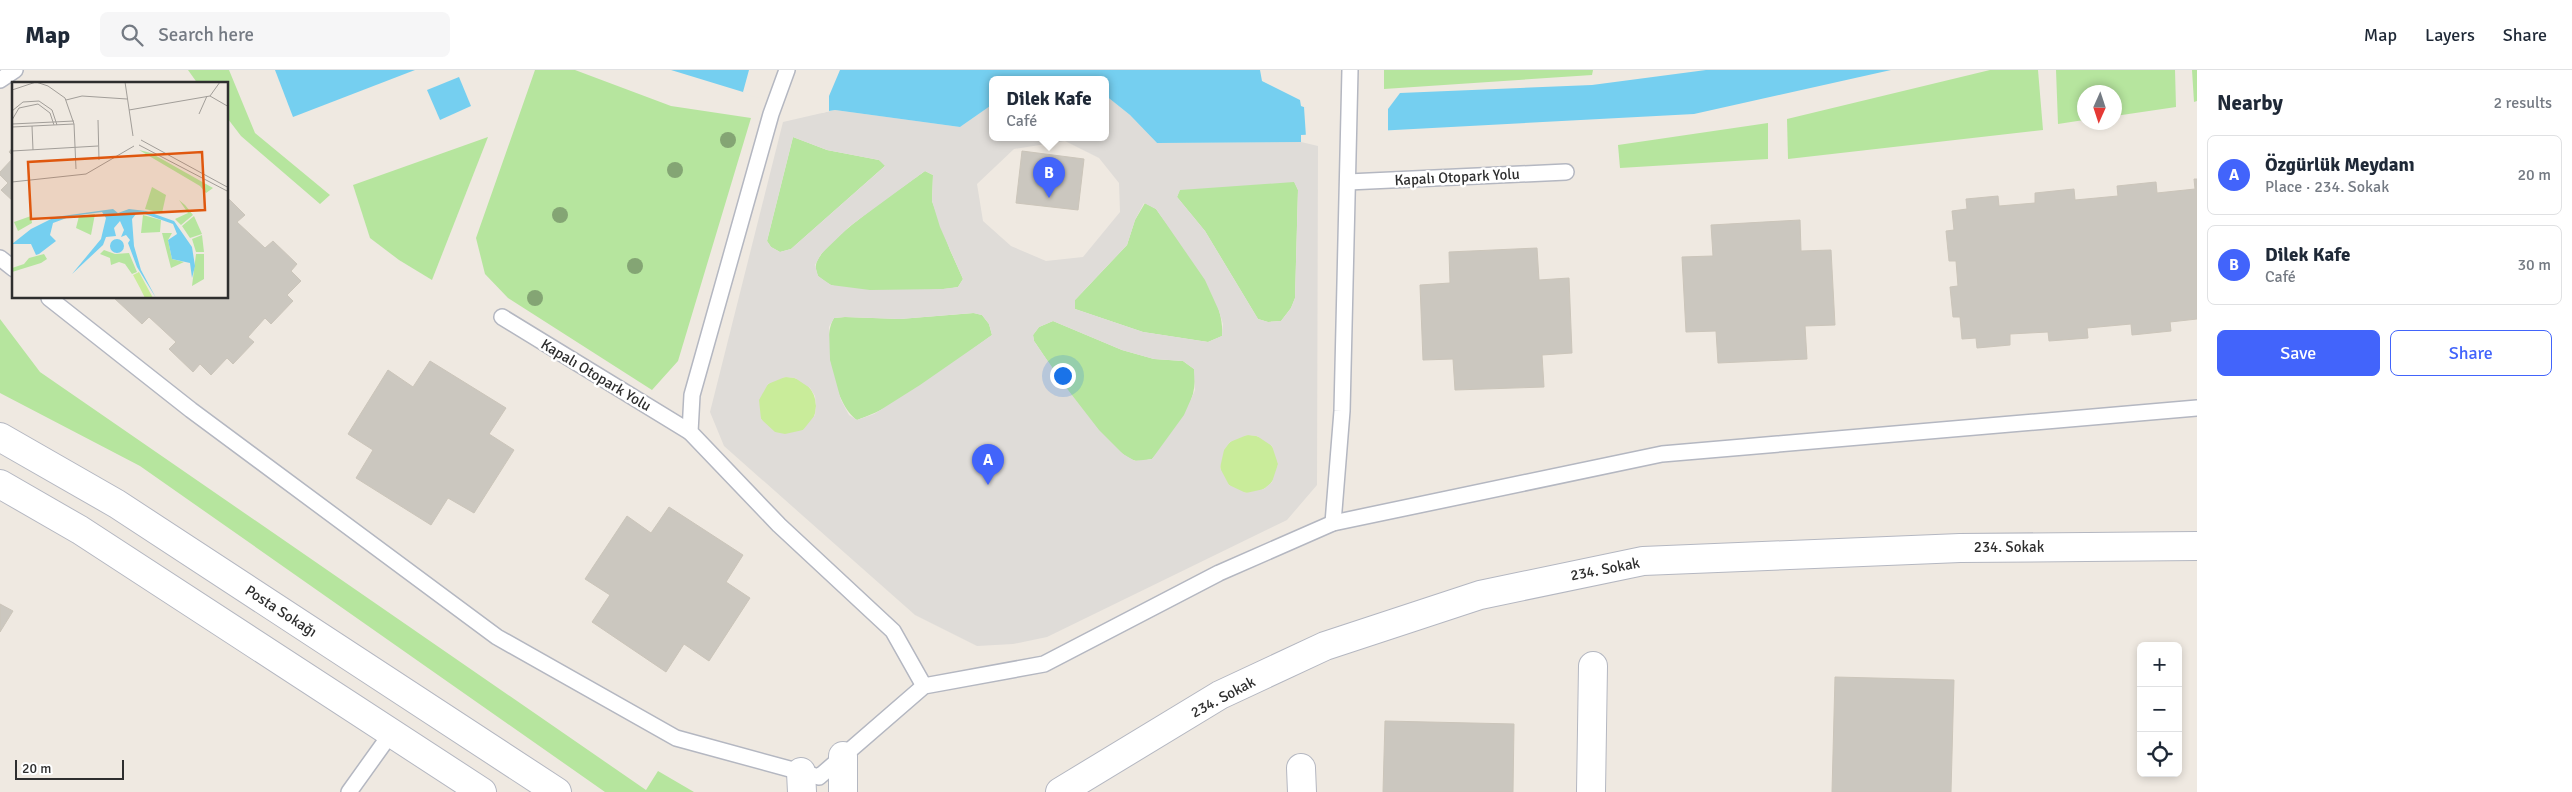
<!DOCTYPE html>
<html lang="en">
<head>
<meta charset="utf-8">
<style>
  body { margin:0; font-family:Signika,sans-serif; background:#f6f6f7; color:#1f2937 }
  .controls { position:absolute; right:15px; bottom:15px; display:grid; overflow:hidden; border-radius:8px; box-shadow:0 2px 8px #0003 }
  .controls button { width:45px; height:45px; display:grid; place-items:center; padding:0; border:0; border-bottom:1px solid #e0e1e3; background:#fff; color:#1f2937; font:25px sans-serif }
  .compass { position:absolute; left:2077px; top:15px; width:45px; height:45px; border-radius:50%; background:#fff; box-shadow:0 2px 8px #0003; rotate:183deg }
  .scale { position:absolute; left:15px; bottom:12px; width:109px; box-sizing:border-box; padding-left:5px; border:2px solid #2e2e2e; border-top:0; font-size:14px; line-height:18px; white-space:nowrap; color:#2e2e2e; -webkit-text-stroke:4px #fff; paint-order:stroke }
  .you { position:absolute; left:1062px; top:305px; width:18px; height:18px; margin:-12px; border:4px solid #fff; border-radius:50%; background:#1a73e8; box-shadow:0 0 0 8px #1a73e833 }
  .badge { display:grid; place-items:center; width:32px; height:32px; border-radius:50%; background:#4264fb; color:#fff; font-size:16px; font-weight:700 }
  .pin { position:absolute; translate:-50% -41px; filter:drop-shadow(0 1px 2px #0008) }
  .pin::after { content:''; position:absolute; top:26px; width:18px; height:15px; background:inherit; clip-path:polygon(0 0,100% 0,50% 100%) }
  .popup { position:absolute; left:989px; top:6px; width:120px; height:65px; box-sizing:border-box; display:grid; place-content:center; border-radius:8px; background:#fff; filter:drop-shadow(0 1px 4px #0005); font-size:16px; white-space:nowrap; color:#747a83 }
  .popup b { font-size:19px; color:#1f2937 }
  .popup::after { content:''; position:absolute; left:50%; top:100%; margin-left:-10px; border:10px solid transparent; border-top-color:#fff }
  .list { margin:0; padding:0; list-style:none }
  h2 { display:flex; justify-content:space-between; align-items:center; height:65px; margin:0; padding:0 20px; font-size:21px }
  h2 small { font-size:16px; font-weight:400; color:#747a83 }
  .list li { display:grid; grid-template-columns:32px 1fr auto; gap:15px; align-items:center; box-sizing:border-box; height:80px; margin:0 10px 10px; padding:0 10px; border:1px solid #e0e1e3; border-radius:8px }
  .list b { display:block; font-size:19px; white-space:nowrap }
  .list p { margin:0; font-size:16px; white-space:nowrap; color:#747a83 }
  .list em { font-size:16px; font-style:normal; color:#747a83 }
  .actions { display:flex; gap:10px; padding:15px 20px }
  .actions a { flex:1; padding:11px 0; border:1px solid #4264fb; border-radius:8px; text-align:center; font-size:18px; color:#4264fb }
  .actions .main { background:#4264fb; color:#fff }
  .icon { flex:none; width:28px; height:28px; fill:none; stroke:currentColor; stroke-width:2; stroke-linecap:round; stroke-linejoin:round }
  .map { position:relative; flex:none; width:2197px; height:722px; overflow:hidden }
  header { display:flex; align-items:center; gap:30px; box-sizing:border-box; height:70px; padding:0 25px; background:#fff; border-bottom:1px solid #e0e1e3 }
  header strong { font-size:24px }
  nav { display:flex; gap:28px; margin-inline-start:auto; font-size:18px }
  .search { width:350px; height:45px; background:#f6f6f7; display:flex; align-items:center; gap:12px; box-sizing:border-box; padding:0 18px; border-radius:8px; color:#747a83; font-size:19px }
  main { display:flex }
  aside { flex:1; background:#fff }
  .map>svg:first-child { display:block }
  .green { fill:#b6e59e }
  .pitch { fill:#c9ec9a }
  .plaza { fill:#dfdcd8; fill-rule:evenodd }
  .water { fill:#75cff0 }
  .pier { fill:#efe9e1 }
  .building { fill:#cbc7bf; stroke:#cbc5ba }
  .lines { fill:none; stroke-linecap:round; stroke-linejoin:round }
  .service-casing { stroke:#b4b7c1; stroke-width:18 }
  .minor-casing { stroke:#b4b7c1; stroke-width:30 }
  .tertiary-casing { stroke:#b4b7c1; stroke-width:30 }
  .service { stroke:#fff; stroke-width:15 }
  .minor { stroke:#fff; stroke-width:28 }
  .tertiary { stroke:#fff; stroke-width:28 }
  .tree { fill:#84a574 }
  .labels { text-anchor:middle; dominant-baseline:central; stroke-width:5; stroke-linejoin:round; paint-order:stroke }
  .street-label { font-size:15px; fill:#2e2e2e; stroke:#fff }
  .inset-road { fill:none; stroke:#a29e99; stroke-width:1 }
  .view { fill:#df570e; fill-opacity:0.15; stroke:#df570e; stroke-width:2.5 }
  .inset-edge { fill:none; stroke:#2e2e2e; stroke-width:2.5 }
</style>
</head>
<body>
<header>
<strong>Map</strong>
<div class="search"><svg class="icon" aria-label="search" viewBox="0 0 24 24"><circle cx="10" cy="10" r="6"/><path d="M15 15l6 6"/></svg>Search here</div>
<nav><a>Map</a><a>Layers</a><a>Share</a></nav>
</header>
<main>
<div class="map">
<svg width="2197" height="722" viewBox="0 0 2197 722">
  <rect width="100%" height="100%" fill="#efe9e1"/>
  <g class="green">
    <polygon points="188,0 229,0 255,63 330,125 320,134 241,66 228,49 228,14 198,14"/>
    <polygon points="535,0 575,0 671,36 751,48 678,291 652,320 508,228 485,204 476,168"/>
    <polygon points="1384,0 1593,0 1592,5 1384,19"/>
    <polygon points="1990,0 2038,0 2043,60 1788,89 1787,49"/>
    <polygon points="2056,0 2175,0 2176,37 2115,46 2114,22 2084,22 2084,50 2058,54"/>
    <polygon points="2192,0 2197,0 2197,31 2194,32"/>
    <polygon points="1768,53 1768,89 1620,98 1618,75"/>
    <polygon points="488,67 432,210 399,190 370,168 353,115"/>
    <polygon points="793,67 827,80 879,90 886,95 791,179 780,182 771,177 767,171"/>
    <path d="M925,101L933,105L932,131L950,180L963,209L958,217C931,222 856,224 831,215C827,213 822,209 818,206C817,203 815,198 816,195C818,174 906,115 925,101Z"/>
    <polygon points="1294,111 1298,120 1295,228 1291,238 1281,251 1268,252 1258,249 1205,161 1177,127 1180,119"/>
    <path d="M1145,133L1156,139C1180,173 1226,224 1222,266L1208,272L1143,262L1075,239V230L1127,175L1135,150Z"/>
    <path d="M974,243L982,245L989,254L992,265C950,295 906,333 857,350C835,335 820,270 834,248L845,247L900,249Z"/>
    <polygon points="0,249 40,302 646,720 658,701 694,722 605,722 140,396 0,323"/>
    <path d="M1053,251L1122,280L1154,289L1183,291L1194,299C1200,333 1173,365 1152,389C1146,390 1139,392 1133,390C1103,377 1054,300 1034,271L1033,265L1039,257Z"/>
  </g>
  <g class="pitch">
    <circle cx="787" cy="336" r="29"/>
    <circle cx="1249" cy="394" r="29"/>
  </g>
  <path class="plaza" d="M1105,25L1130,45L1157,73L1301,72L1318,76L1317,415L1287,450L1047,567L1013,574L977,576L915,545L724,376L710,342L783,52L835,40L960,57L993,34V67H1105ZM793,67L827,80L879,90L885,96L791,179L780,182L771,177L767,171ZM1065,71L1099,88L1119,113L1120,142L1083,187L1046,191L1011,176L983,151L977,114L1014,79ZM925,101L933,105L932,131L940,157L963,209L958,217L943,219L870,220L831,215L818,206L815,195L821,184L850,156ZM1294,112L1298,120L1295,228L1291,238L1281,251L1268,252L1258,249L1205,161L1177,127L1180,120ZM1144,133L1156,139L1205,210L1219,241L1223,254L1222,266L1208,272L1143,262L1075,239V230L1127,175L1135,150ZM973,243L982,245L989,254L992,265L920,315L874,344L857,350L849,345L841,330L830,290L829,257L834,248L845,247L900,249ZM1053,251L1122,280L1154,289L1183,291L1194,299L1195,320L1184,345L1152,389L1135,391L1123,384L1099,360L1065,316L1034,271L1033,265L1039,257ZM785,307L795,308L810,318L815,326L816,336L815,345L803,360L785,364L775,362L761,349L759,330L768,314ZM1247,365L1257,366L1272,376L1278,394L1272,412L1264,419L1246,423L1229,415L1220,398L1224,380L1230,372Z"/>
  <g class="water">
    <polygon points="275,0 415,0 293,47"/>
    <polygon points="671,0 1260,0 1262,11 1300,30 1301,36 1309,39 1388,39 1400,23 1592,15 1706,0 1891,0 1694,44 1301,65 1301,72 1157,73 1130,45 1105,25 1105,9 993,9 993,34 960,57 835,40 829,41 743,22"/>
    <polygon points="459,7 471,36 440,50 427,20"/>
  </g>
  <g class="pier">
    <polygon points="749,0 840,0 829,26 829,41 823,43 747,25 743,22"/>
    <polygon points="1388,35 1388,64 1306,67 1304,37 1319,39 1320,36"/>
  </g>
  <g class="building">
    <polygon points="14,76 14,87 9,82"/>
    <polygon points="1022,81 1084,89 1078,140 1016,133"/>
    <polygon points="14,87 14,132 1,120 8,113 0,105 0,102"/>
    <polygon points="2194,109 2197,109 2197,249 2170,252 2171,261 2132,265 2131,254 2087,258 2088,268 2049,271 2048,262 2010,264 2010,275 1977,278 1976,268 1962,269 1960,247 1953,247 1950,217 1958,216 1956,191 1949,191 1946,161 1954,160 1952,141 1967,139 1966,129 1998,126 1999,136 2035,133 2035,123 2074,119 2075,130 2118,126 2117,116 2156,112 2157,123 2195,119"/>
    <polygon points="228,128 245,145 237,152 265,178 273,171 297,194 291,201 301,211 287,225 293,231 271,254 265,248 248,267 254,272 233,294 227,288 211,305 200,294 193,302 169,279 176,272 149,247 142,254 114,228 228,228"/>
    <polygon points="1800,150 1801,181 1831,180 1835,255 1805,256 1807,289 1718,293 1716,261 1686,262 1682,187 1713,186 1711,155"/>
    <polygon points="1537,178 1539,210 1569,208 1572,283 1542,285 1544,317 1455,320 1453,289 1423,290 1420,215 1450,213 1449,182"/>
    <polygon points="430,291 506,338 489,364 514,380 474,443 448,428 431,455 356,408 373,380 348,364 388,300 413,317"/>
    <polygon points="669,437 743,485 726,512 750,528 709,591 684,574 666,602 592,552 610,525 585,509 627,446 651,463"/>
    <polygon points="0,534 13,541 0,562"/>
    <polygon points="1835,607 1954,610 1951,722 1832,722"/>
    <polygon points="1385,651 1514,654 1513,722 1383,722"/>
  </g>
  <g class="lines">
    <g class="service-casing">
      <g id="service">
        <polyline points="787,0 771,44 692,325 690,362 779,455 893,561 924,616"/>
        <polyline points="0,10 15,0"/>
        <polyline points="1348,112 1566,102"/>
        <polyline points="0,188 14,199"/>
        <polyline points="49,228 191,340 497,567 676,668 819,707 924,616 1044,594 1219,503 1333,453 1662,384 2197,338"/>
        <polyline points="502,247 690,362"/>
        <polyline points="1333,453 1342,341 1350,0"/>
        <polyline points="349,722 392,662"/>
      </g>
    </g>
    <g class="minor-casing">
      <g id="minor">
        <polyline points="1301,698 1302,722"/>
        <polyline points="801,702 802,722"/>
        <polyline points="843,722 843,686"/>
        <polyline points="1060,722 1220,625 1325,576 1480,525 1643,491 1960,478 2197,476"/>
        <polyline points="1591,722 1593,596"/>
      </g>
    </g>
    <g class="tertiary-casing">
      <g id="tertiary">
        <polyline points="0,367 117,434 557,722"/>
        <polyline points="0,414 80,460 482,722"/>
      </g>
    </g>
    <use href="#service" class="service"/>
    <use href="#minor" class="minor"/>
    <use href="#tertiary" class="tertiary"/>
  </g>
  <g class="tree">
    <circle cx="728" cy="70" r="8"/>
    <circle cx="675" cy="100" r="8"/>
    <circle cx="560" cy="145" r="8"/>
    <circle cx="635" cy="196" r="8"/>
    <circle cx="535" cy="228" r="8"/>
  </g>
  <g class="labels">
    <g class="street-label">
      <text transform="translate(1457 107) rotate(-3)">Kapalı Otopark Yolu</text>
      <text transform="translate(596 305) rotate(31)">Kapalı Otopark Yolu</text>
      <text x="2009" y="477">234. Sokak</text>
      <text transform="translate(1605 499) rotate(-11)">234. Sokak</text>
      <text transform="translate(281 541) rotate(33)">Posta Sokağı</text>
      <text transform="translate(1223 627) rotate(-28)">234. Sokak</text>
    </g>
  </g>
  <g transform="translate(12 12)">
    <rect width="216" height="216" fill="#efe9e1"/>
    <path d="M127,68L139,71L201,106L194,111L188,104ZM140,105L154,113L150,131L133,127ZM167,118L173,123L181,133L169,143L163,137L176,131ZM83,132L79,153L64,146L67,134ZM131,133L149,138L148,150L129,151ZM19,134L20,141L6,149L2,140ZM182,134L190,152L178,156L170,144ZM150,151H160L156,158L160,177L172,180L159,186ZM190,153L192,170H184L180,157ZM92,168L103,172L117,171L125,190L120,192L113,182L107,180L99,183L98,176L88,172ZM32,172L35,177L29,181L0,190V186L12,182L17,176ZM184,172H192V197L180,204Z" fill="#b6e59e"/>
    <path d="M127,190L141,216H133L128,206L121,193Z" fill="#c9ec9a"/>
    <path d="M101,127L106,131L117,127L134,129L162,139L180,165L183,184L180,196L178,181L160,177L156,158L165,152L161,142L133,132H124L120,137L122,164L129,188L144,216L125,185L116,161L118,158L114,153L109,155L112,148L108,139L102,146L104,154L94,155L91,163L60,192L89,157L94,136L90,130L60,134L41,141L38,153L44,159L27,172L24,173L19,162H0L19,147L43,135ZM98 164a7 7 0 1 1 14 0a7 7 0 1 1-14 0Z" fill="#75cff0"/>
    <path class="inset-road" d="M113,0L121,54M0,8L24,0L36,4L53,16L62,42L64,87M198,14L208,0M54,18L70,14L115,17M117,28L198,14L217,25M0,29L11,20L27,19L40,28L45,43M187,32L195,14M0,38L7,26L26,22L38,31L42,43M86,38L87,78M0,42L62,39M20,44L21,68M0,45L62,42M129,58L217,106M127,63L217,110M0,69L86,64M0,100L74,92L122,64"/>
    <path class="view" d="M190,70L193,128L19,137L16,80Z"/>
    <rect width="216" height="216" class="inset-edge"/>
  </g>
</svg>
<div class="controls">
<button>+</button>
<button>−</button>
<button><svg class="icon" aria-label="locate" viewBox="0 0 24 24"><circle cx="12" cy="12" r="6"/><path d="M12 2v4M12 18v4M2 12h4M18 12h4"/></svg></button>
</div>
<svg class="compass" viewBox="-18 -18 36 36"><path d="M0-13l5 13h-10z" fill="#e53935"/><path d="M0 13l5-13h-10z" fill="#747a83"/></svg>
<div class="scale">20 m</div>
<div class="you"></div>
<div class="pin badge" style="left:988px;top:415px">A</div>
<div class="pin badge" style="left:1049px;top:128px">B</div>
<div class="popup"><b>Dilek Kafe</b>Café</div>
</div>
<aside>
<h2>Nearby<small>2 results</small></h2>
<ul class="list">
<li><span class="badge">A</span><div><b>Özgürlük Meydanı</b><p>Place · 234. Sokak</p></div><em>20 m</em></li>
<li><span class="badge">B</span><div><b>Dilek Kafe</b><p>Café</p></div><em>30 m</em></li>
</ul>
<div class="actions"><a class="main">Save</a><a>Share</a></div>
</aside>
</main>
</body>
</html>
